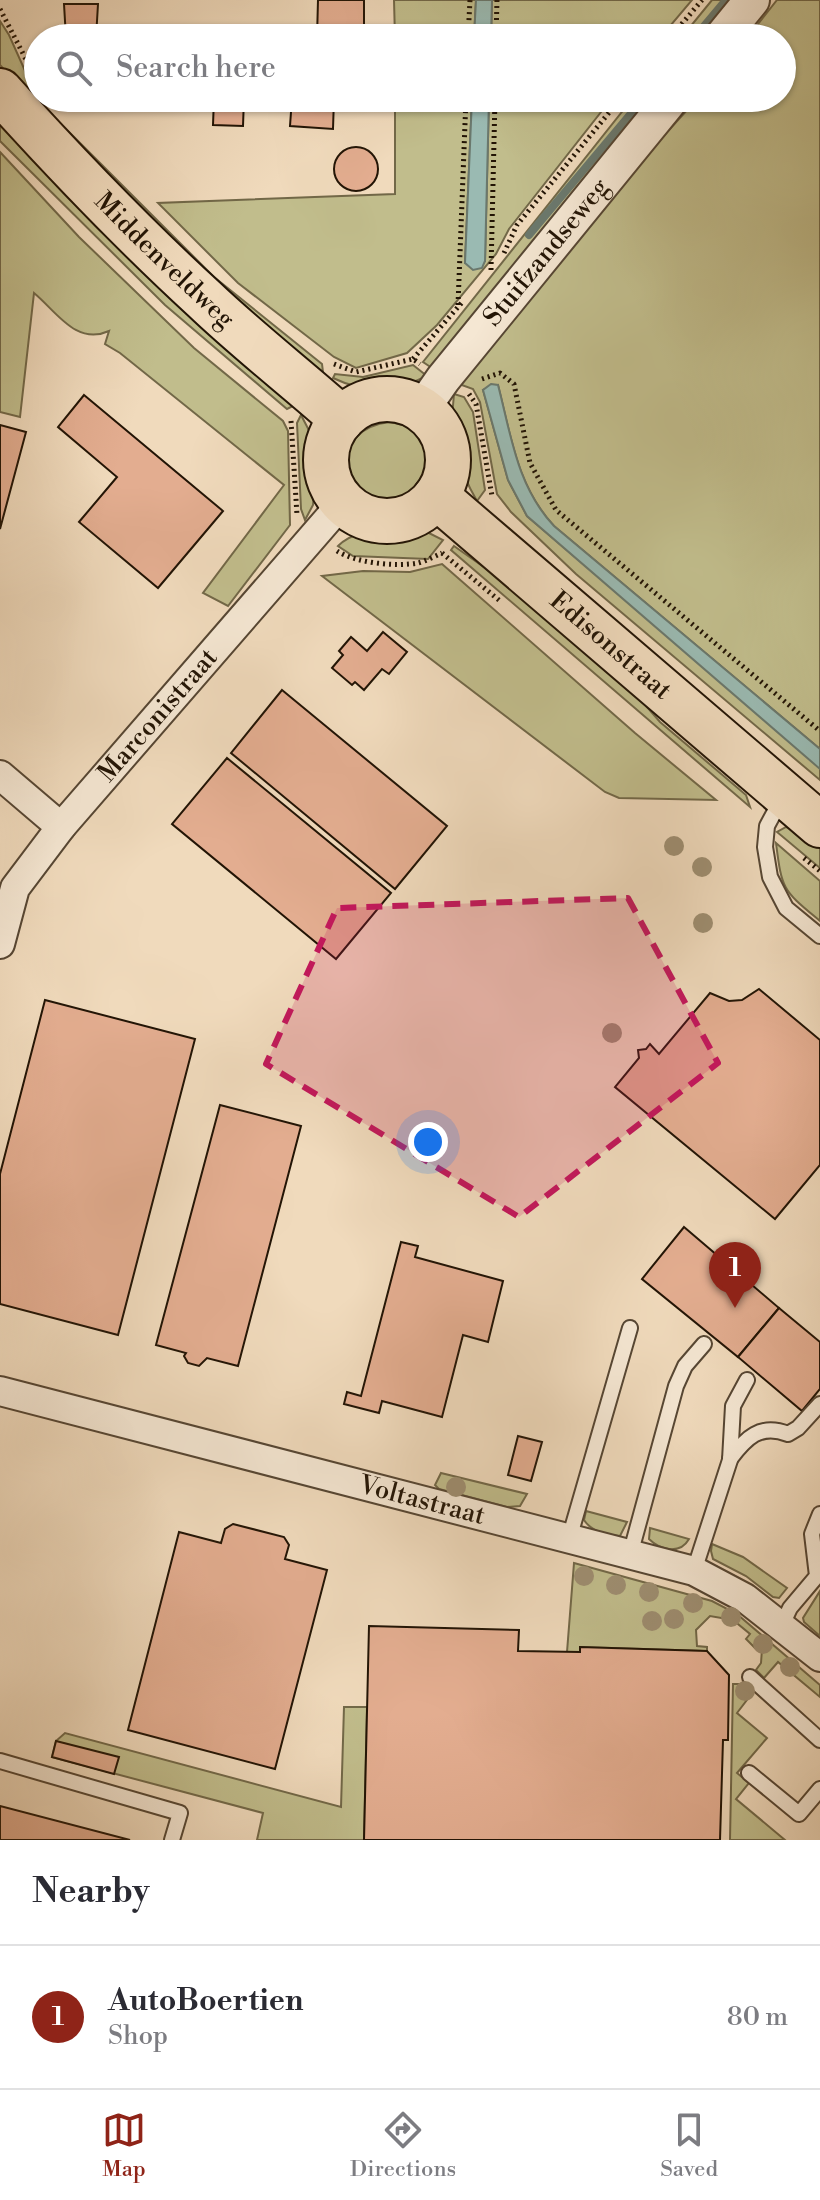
<!DOCTYPE html>
<html lang="en">
<head>
<meta charset="utf-8">
<style>
  body { margin:0; font-family:"Libre Bodoni",serif; background:#f7f7f7; color:#2b2b33 }
  .you { position:absolute; left:428px; top:1142px; width:28px; height:28px; margin:-20px; border:6px solid #fff; border-radius:50%; background:#1a73e8; box-shadow:0 0 0 12px #1a73e833 }
  .badge { display:grid; place-items:center; width:52px; height:52px; border-radius:50%; background:#8f2418; color:#fff; font-size:26px; font-weight:700 }
  .pin { position:absolute; translate:-50% -66px; filter:drop-shadow(0 2px 4px #0008) }
  .pin::after { content:''; position:absolute; top:42px; width:28px; height:24px; background:inherit; clip-path:polygon(0 0,100% 0,50% 100%) }
  .list { margin:0; padding:0; list-style:none }
  h2 { display:flex; justify-content:space-between; align-items:center; height:104px; margin:0; padding:0 32px; font-size:34px }
  h2 small { font-size:26px; font-weight:400; color:#7c7c81 }
  .list li { display:grid; grid-template-columns:52px 1fr auto; gap:24px; align-items:center; box-sizing:border-box; height:144px; padding:0 32px; border-top:2px solid #e1e1e2 }
  .list b { display:block; font-size:30px; white-space:nowrap }
  .list p { margin:0; font-size:26px; white-space:nowrap; color:#7c7c81 }
  .list em { font-size:26px; font-style:normal; color:#7c7c81 }
  .icon { flex:none; width:44px; height:44px; fill:none; stroke:currentColor; stroke-width:2; stroke-linecap:round; stroke-linejoin:round }
  .map { position:relative; flex:none; width:820px; height:1840px; overflow:hidden }
  .search { position:absolute; background:#fff; box-shadow:0 2px 6px #0004; left:24px; right:24px; top:24px; height:88px; display:flex; align-items:center; gap:20px; box-sizing:border-box; padding:0 28px; border-radius:44px; color:#7c7c81; font-size:30px }
  .sheet { height:248px; background:#fff }
  nav { display:flex; justify-content:space-around; align-items:center; box-sizing:border-box; height:112px; border-top:2px solid #e1e1e2; background:#fff; font-size:22px; color:#7c7c81 }
  nav a { display:grid; justify-items:center; gap:4px }
  nav .on { color:#8f2418 }
  .map>svg:first-child { display:block }
  .green { fill:#c1bd8c; stroke:#726848; stroke-width:2 }
  .water { fill:#9abab2; stroke:#6a786d; stroke-width:2 }
  .lines { fill:none; stroke-linecap:round; stroke-linejoin:round }
  .stream { stroke:#6a786d; stroke-width:8 }
  .building { fill:#e3ad90; stroke:#221405; stroke-width:2 }
  .service-casing { stroke:#564633; stroke-width:18 }
  .minor-casing { stroke:#564633; stroke-width:32 }
  .tertiary-casing { stroke:#564633; stroke-width:38 }
  .primary-casing { stroke:#221405; stroke-width:48 }
  .path { stroke:#221405; stroke-width:5; stroke-dasharray:2 4; stroke-linecap:butt }
  .service { stroke:#f5e7d3; stroke-width:14 }
  .minor { stroke:#f5e7d3; stroke-width:28 }
  .tertiary { stroke:#f5e7d3; stroke-width:34 }
  .primary { stroke:#f0dabc; stroke-width:44 }
  .tree { fill:#9e8e71 }
  .marked { fill:#c2185b; fill-opacity:0.2; stroke:#c2185b; stroke-width:6; stroke-dasharray:16 10; stroke-linejoin:round }
  .labels { text-anchor:middle; dominant-baseline:central; stroke-width:8; stroke-linejoin:round; paint-order:stroke }
  .street-label { font-size:26px; fill:#221405; stroke:#f5e7d3 }
</style>
</head>
<body>
<div class="map">
<svg width="820" height="1840" viewBox="0 0 820 1840">
  <rect width="100%" height="100%" fill="#f0dabc"/>
  <filter id="stains"><feTurbulence type="fractalNoise" baseFrequency=".0025" numOctaves="4"/><feColorMatrix values="0 0 0 0 .2 0 0 0 0 .09 0 0 0 0 .02 0 0 0 .5 -.17"/></filter>
  <radialGradient id="worn" r=".72"><stop offset=".6" stop-color="#630" stop-opacity="0"/><stop offset="1" stop-color="#630" stop-opacity=".3"/></radialGradient>
  <g class="green">
    <polygon points="394,0 476,0 474,38 395,38"/>
    <polygon points="492,0 692,0 660,38 491,38"/>
    <polygon points="712,0 738,0 707,38 681,38"/>
    <path d="M777,0H820V749L554,526C517,486 511,436 498,385L483,390L508,480L527,516L820,765V780L576,574L511,512L497,494L480,402L473,389L459,384L552,259L698,98H782V38H747Z"/>
    <polygon points="0,21 9,35 39,102 214,277 322,364 323,372 246,316 120,198 0,65"/>
    <polygon points="395,98 472,98 465,263 485,261 489,98 612,98 509,229 496,254 437,325 407,353 356,368 334,357 238,283 158,203 395,194"/>
    <polygon points="633,98 657,98 432,368 423,362"/>
    <polygon points="0,113 293,406 287,409 165,305 0,141"/>
    <path d="M0,152L79,237L194,348L283,421L288,431L290,525L228,606L203,593L284,485L120,353L105,344L109,331C76,346 56,311 34,293L20,417L0,412Z"/>
    <path d="M413,365L427,376C396,392 364,393 333,378L335,374L363,377Z"/>
    <path d="M454,394L464,397L473,412L485,490L477,501C457,467 449,434 454,394Z"/>
    <polygon points="301,415 314,440 314,493 313,505 305,520 301,509 297,423"/>
    <path d="M390,422C400,424 410,426 418,433C436,447 432,473 417,488C409,497 402,499 390,499C337,501 327,429 390,422Z"/>
    <path d="M408,530L427,532L443,540L428,559L353,556L338,546C357,527 382,533 408,530Z"/>
    <polygon points="454,546 539,606 621,677 660,722 746,795 750,807 451,550"/>
    <polygon points="442,564 635,733 716,800 619,798 605,792 322,576 363,571 410,572"/>
    <polygon points="786,827 796,828 820,847 820,868 777,832"/>
    <path d="M776,843L820,881V921C783,890 782,891 776,843Z"/>
    <polygon points="441,1473 527,1494 520,1506 507,1507 439,1489 435,1485"/>
    <path d="M586,1511L627,1522L620,1536C607,1535 591,1531 584,1520Z"/>
    <path d="M650,1528L689,1539C680,1555 660,1550 649,1539Z"/>
    <polygon points="712,1544 743,1557 787,1588 779,1598 773,1597 746,1576 713,1559 711,1551"/>
    <polygon points="574,1563 712,1601 737,1614 820,1685 820,1697 778,1662 764,1678 756,1670 761,1663 762,1649 758,1645 755,1648 746,1639 750,1634 733,1620 710,1616 696,1630 697,1646 707,1647 707,1651 581,1647 580,1652 567,1652"/>
    <polygon points="820,1591 820,1636 804,1622 803,1618"/>
    <polygon points="747,1679 756,1688 737,1713 767,1738 737,1773 749,1783 736,1799 785,1840 730,1840 733,1684 742,1684"/>
    <polygon points="344,1707 367,1707 364,1840 257,1840 263,1813 52,1757 56,1741 65,1733 341,1807"/>
  </g>
  <g class="water">
    <polygon points="476,0 492,0 491,38 474,38"/>
    <polygon points="472,98 489,98 485,261 482,268 473,270 465,263"/>
    <path d="M491,384L498,385C511,435 517,487 554,526L820,749V769L527,516L508,480L483,390Z"/>
  </g>
  <g class="lines">
    <g class="stream">
      <polyline points="694,38 726,0"/>
      <polyline points="529,235 644,98"/>
    </g>
  </g>
  <g class="building">
    <polygon points="318,0 364,0 364,38 317,38"/>
    <polygon points="64,4 98,4 96,38 66,38"/>
    <polygon points="254,35 292,38 254,38"/>
    <rect x="82" y="98" width="20" height="12"/>
    <polygon points="214,98 244,98 243,126 213,125"/>
    <polygon points="292,98 334,98 333,129 290,126"/>
    <circle cx="356" cy="169" r="22"/>
    <polygon points="84,395 223,511 158,588 79,522 117,477 58,427"/>
    <polygon points="0,425 26,432 0,529"/>
    <polygon points="383,632 407,652 389,674 382,669 364,690 355,682 352,685 332,668 343,655 339,651 351,637 367,651"/>
    <polygon points="282,690 447,826 395,889 231,753"/>
    <polygon points="227,758 391,893 336,959 172,824"/>
    <polygon points="759,989 820,1040 820,1165 775,1219 615,1087 639,1058 638,1050 646,1049 650,1044 659,1054 710,993 729,1001 742,1000"/>
    <polygon points="45,1000 195,1039 118,1335 0,1304 0,1174"/>
    <polygon points="220,1105 301,1126 238,1366 207,1358 199,1366 188,1363 184,1356 186,1353 156,1345"/>
    <polygon points="684,1227 779,1308 738,1357 642,1279"/>
    <polygon points="401,1242 418,1246 415,1257 503,1281 488,1342 463,1335 442,1417 382,1401 379,1413 344,1404 347,1392 361,1396"/>
    <polygon points="779,1308 820,1342 820,1389 802,1411 738,1357"/>
    <polygon points="518,1436 542,1442 531,1481 508,1475"/>
    <polygon points="233,1524 284,1537 289,1545 285,1559 327,1570 275,1769 128,1730 179,1532 221,1543 225,1529"/>
    <polygon points="369,1626 519,1630 518,1651 580,1652 580,1647 707,1651 729,1675 728,1740 723,1740 720,1840 364,1840"/>
    <polygon points="56,1741 119,1757 114,1774 52,1757"/>
    <polygon points="0,1806 130,1840 0,1840"/>
  </g>
  <g class="lines">
    <g class="service-casing">
      <g id="service">
        <polyline points="781,800 767,826 765,847 770,877 786,908 820,936"/>
        <path d="M730,1459C746,1438 760,1423 788,1434L798,1428L820,1404"/>
        <polyline points="569,1539 630,1328"/>
        <polyline points="630,1555 676,1386 685,1366 704,1344"/>
        <polyline points="694,1571 730,1460 733,1406 747,1380"/>
        <polyline points="782,1625 790,1608 817,1576 812,1534 820,1514"/>
        <polyline points="750,1677 820,1740"/>
        <polyline points="0,1761 180,1813 172,1840"/>
        <polyline points="749,1773 799,1814 820,1789"/>
      </g>
    </g>
    <g class="minor-casing">
      <g id="minor">
        <polyline points="0,775 61,827"/>
        <path id="s1" d="M0,944L15,888L61,827L343,502"/>
        <path id="s2" d="M0,1391L694,1571L745,1598L820,1657"/>
      </g>
    </g>
    <g class="tertiary-casing">
      <g id="tertiary">
        <polyline points="721,38 752,0"/>
        <path id="s3" d="M422,409L443,379L672,98"/>
      </g>
    </g>
    <g class="primary-casing">
      <g id="primary">
        <path id="s4" d="M0,91C65,163 132,233 204,299C248,341 296,378 342,419"/>
        <circle cx="387" cy="460" r="61"/>
        <path id="s5" d="M436,496L820,825"/>
      </g>
    </g>
    <g class="path">
      <polyline points="0,9 32,71"/>
      <polyline points="468,38 470,0"/>
      <polyline points="496,38 497,0"/>
      <polyline points="670,38 702,0"/>
      <polyline points="504,253 517,225 621,98"/>
      <polyline points="491,270 495,98"/>
      <polyline points="458,305 466,98"/>
      <polyline points="413,359 464,300"/>
      <polyline points="334,364 356,372 413,359 420,364"/>
      <polyline points="482,379 500,373 514,384 530,463 556,510 820,731"/>
      <polyline points="469,394 476,404 492,496"/>
      <polyline points="291,421 297,515"/>
      <path d="M337,551C356,563 395,567 418,563C426,561 435,556 442,553"/>
      <polyline points="442,553 500,601"/>
      <polyline points="804,858 820,871"/>
    </g>
    <use href="#service" class="service"/>
    <use href="#minor" class="minor"/>
    <use href="#tertiary" class="tertiary"/>
    <use href="#primary" class="primary"/>
  </g>
  <g class="tree">
    <circle cx="674" cy="846" r="10"/>
    <circle cx="702" cy="867" r="10"/>
    <circle cx="703" cy="923" r="10"/>
    <circle cx="612" cy="1033" r="10"/>
    <circle cx="456" cy="1487" r="10"/>
    <circle cx="584" cy="1576" r="10"/>
    <circle cx="616" cy="1585" r="10"/>
    <circle cx="649" cy="1592" r="10"/>
    <circle cx="693" cy="1603" r="10"/>
    <circle cx="731" cy="1617" r="10"/>
    <circle cx="674" cy="1619" r="10"/>
    <circle cx="652" cy="1621" r="10"/>
    <circle cx="763" cy="1644" r="10"/>
    <circle cx="790" cy="1667" r="10"/>
    <circle cx="745" cy="1691" r="10"/>
  </g>
  <path class="marked" d="M628,898L718,1063L519,1217L266,1064L337,908Z"/>
  <g class="labels">
    <g class="street-label">
      <text stroke="none"><textPath href="#s3" startOffset="200">Stuifzandseweg</textPath></text>
      <text stroke="none"><textPath href="#s4" startOffset="236">Middenveldweg</textPath></text>
      <text stroke="none"><textPath href="#s5" startOffset="230">Edisonstraat</textPath></text>
      <text stroke="none"><textPath href="#s1" startOffset="282">Marconistraat</textPath></text>
      <text stroke="none"><textPath href="#s2" startOffset="436">Voltastraat</textPath></text>
    </g>
  </g>
  <rect width="100%" height="100%" filter="url(#stains)"/>
  <rect width="100%" height="100%" fill="url(#worn)"/>
</svg>
<div class="you"></div>
<div class="pin badge" style="left:735px;top:1308px">1</div>
<div class="search"><svg class="icon" aria-label="search" viewBox="0 0 24 24"><circle cx="10" cy="10" r="6"/><path d="M15 15l6 6"/></svg>Search here</div>
</div>
<section class="sheet">
<h2>Nearby<small></small></h2>
<ul class="list">
<li><span class="badge">1</span><div><b>AutoBoertien</b><p>Shop</p></div><em>80 m</em></li>
</ul>
</section>
<nav>
<a class="on"><svg class="icon" aria-label="map" viewBox="0 0 24 24"><path d="M3 6l6-2 6 2 6-2v14l-6 2-6-2-6 2zM9 4v14M15 6v14"/></svg>Map</a>
<a><svg class="icon" aria-label="directions" viewBox="0 0 24 24"><path d="M12 3l9 9-9 9-9-9zM9 14v-3h6M13 9l2 2-2 2"/></svg>Directions</a>
<a><svg class="icon" aria-label="saved" viewBox="0 0 24 24"><path d="M7 4h10v16l-5-4-5 4z"/></svg>Saved</a>
</nav>
</body>
</html>
